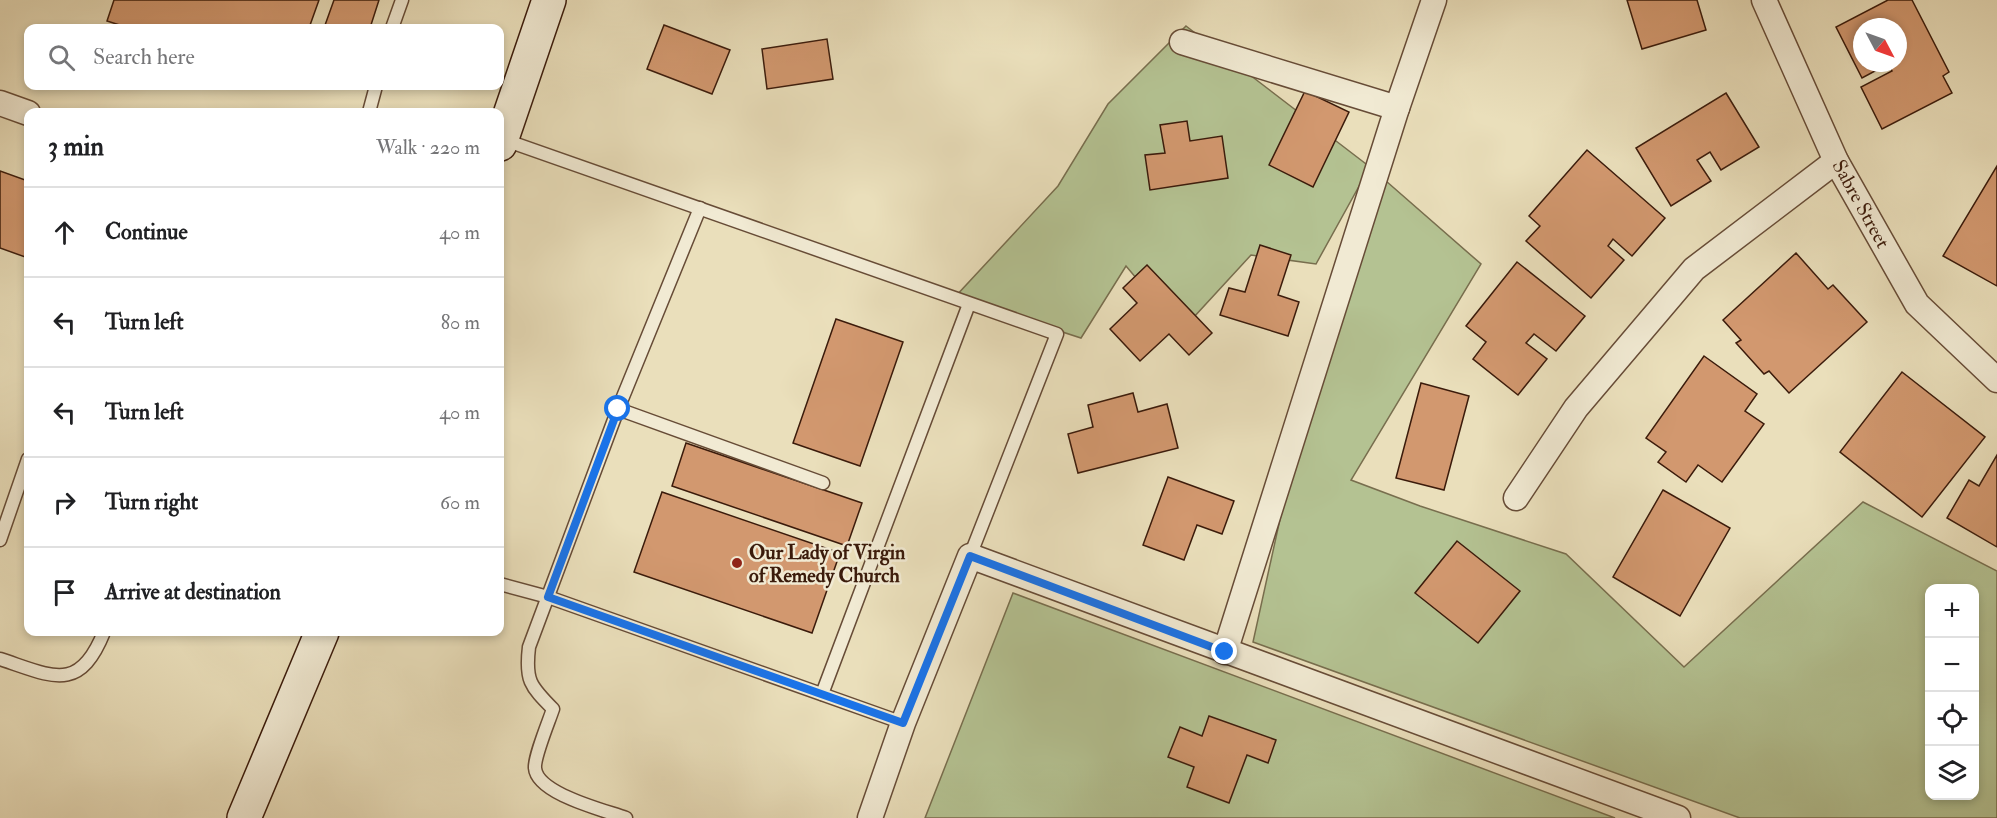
<!DOCTYPE html>
<html lang="en">
<head>
<meta charset="utf-8">
<style>
  body { margin:0; font-family:"IM FELL Double Pica",serif; background:#f2f2f2; color:#202124 }
  .controls { position:absolute; right:18px; bottom:18px; display:grid; overflow:hidden; border-radius:12px; box-shadow:0 3px 9px #0003 }
  .controls button { width:54px; height:54px; display:grid; place-items:center; padding:0; border:0; border-bottom:2px solid #e0e0e0; background:#fff; color:#202124; font:30px sans-serif }
  .compass { position:absolute; left:1853px; top:18px; width:54px; height:54px; border-radius:50%; background:#fff; box-shadow:0 3px 9px #0003; rotate:131deg }
  .stop { position:absolute; width:18px; height:18px; margin:-14px; border:4px solid #1a73e8; border-radius:50%; background:#fff }
  .stop.end { background:#1a73e8; border-color:#fff; box-shadow:0 2px 6px #0008 }
  .list { margin:0; padding:0; list-style:none }
  h2 { display:flex; justify-content:space-between; align-items:center; height:78px; margin:0; padding:0 24px; font-size:26px }
  h2 small { font-size:20px; font-weight:400; color:#757577 }
  .list li { display:grid; grid-template-columns:39px 1fr auto; gap:18px; align-items:center; box-sizing:border-box; height:90px; padding:0 24px; border-top:2px solid #e0e0e0 }
  .list b { display:block; font-size:22px; white-space:nowrap }
  .list em { font-size:20px; font-style:normal; color:#757577 }
  .icon { flex:none; width:33px; height:33px; fill:none; stroke:currentColor; stroke-width:2; stroke-linecap:round; stroke-linejoin:round }
  .map { position:relative; flex:none; width:1997px; height:818px; overflow:hidden }
  .search { position:absolute; background:#fff; box-shadow:0 3px 9px #0003; left:24px; top:24px; width:480px; height:66px; display:flex; align-items:center; gap:15px; box-sizing:border-box; padding:0 21px; border-radius:12px; color:#757577; font-size:22px }
  .panel { position:absolute; background:#fff; box-shadow:0 3px 9px #0003; left:24px; top:108px; width:480px; height:528px; border-radius:12px }
  .map>svg:first-child { display:block }
  .green { fill:#b4c292; stroke:#786e4e; stroke-width:1.5; fill-rule:evenodd }
  .building { fill:#d2986f; stroke:#3b1b0b; stroke-width:1.5; fill-rule:evenodd }
  .lines { fill:none; stroke-linecap:round; stroke-linejoin:round }
  .service-casing { stroke:#674c37; stroke-width:15 }
  .minor-casing { stroke:#674c37; stroke-width:27 }
  .secondary-casing { stroke:#3b1b0b; stroke-width:36 }
  .service { stroke:#f1ead3; stroke-width:12 }
  .minor { stroke:#f1ead3; stroke-width:24 }
  .secondary { stroke:#f1ead3; stroke-width:33 }
  .route { stroke:#1a73e8; stroke-width:8 }
  .poi-dot { fill:#8f2418; stroke:#f1ead3; stroke-width:2 }
  .labels { text-anchor:middle; dominant-baseline:central; stroke-width:5; stroke-linejoin:round; paint-order:stroke }
  .street-label { font-size:20px; fill:#3b1b0b; stroke:#f1ead3 }
  .poi-label { font-size:20px; font-weight:bold; fill:#3b1b0b; stroke:#f1ead3; text-anchor:start }
</style>
</head>
<body>
<div class="map">
<svg width="1997" height="818" viewBox="0 0 1997 818">
  <rect width="100%" height="100%" fill="#eadfbb"/>
  <filter id="stains"><feTurbulence type="fractalNoise" baseFrequency=".00333" numOctaves="4"/><feColorMatrix values="0 0 0 0 .2 0 0 0 0 .09 0 0 0 0 .02 0 0 0 .5 -.17"/></filter>
  <radialGradient id="worn" r=".72"><stop offset=".6" stop-color="#630" stop-opacity="0"/><stop offset="1" stop-color="#630" stop-opacity=".3"/></radialGradient>
  <g class="green">
    <path d="M1186,26L1370,167L1481,264L1351,480L1420,506L1566,554L1684,667L1863,502L1997,571V818H1740L1253,642L1295,451L1368,170L1316,264L1251,255L1181,331L1126,266L1081,338L955,297L1058,186L1108,104ZM1930,588H1974V796H1930Z"/>
    <polygon points="1013,593 1615,818 925,818"/>
  </g>
  <g class="building">
    <polygon points="114,0 319,0 309,28 129,28 107,21"/>
    <polygon points="334,0 379,0 370,28 324,28"/>
    <polygon points="1627,0 1697,0 1706,30 1642,49"/>
    <path d="M1888,0H1912L1949,72L1943,76L1952,93L1882,129L1861,87L1892,71L1888,64L1862,78L1836,27ZM1862,27H1898V63H1862Z"/>
    <polygon points="664,25 730,50 712,94 647,69"/>
    <polygon points="827,39 833,79 767,89 762,49"/>
    <polygon points="1305,91 1349,112 1313,187 1269,165"/>
    <polygon points="1726,93 1759,147 1721,170 1710,152 1697,160 1711,181 1671,206 1636,148"/>
    <polygon points="1187,121 1190,141 1222,136 1228,178 1150,190 1145,155 1165,153 1160,125"/>
    <polygon points="1587,150 1665,218 1632,256 1613,239 1608,246 1624,260 1591,298 1526,241 1540,226 1529,216"/>
    <polygon points="1997,166 1997,286 1943,256"/>
    <polygon points="0,171 28,181 28,258 0,248"/>
    <polygon points="1260,245 1291,255 1278,295 1299,302 1288,336 1220,315 1229,288 1245,292"/>
    <polygon points="1796,253 1828,289 1833,285 1867,322 1789,393 1769,371 1764,374 1736,343 1741,340 1723,320"/>
    <polygon points="1517,262 1585,316 1556,351 1534,334 1526,343 1547,359 1518,395 1473,359 1486,342 1466,326"/>
    <polygon points="1147,265 1212,333 1189,355 1169,334 1140,361 1110,329 1137,303 1123,288"/>
    <polygon points="836,319 903,342 860,466 793,443"/>
    <polygon points="1704,356 1757,394 1745,411 1764,424 1722,482 1698,465 1686,482 1658,462 1666,452 1646,438"/>
    <polygon points="1902,372 1985,437 1922,517 1840,452"/>
    <polygon points="1421,383 1469,396 1444,490 1396,478"/>
    <polygon points="1133,393 1138,412 1167,404 1178,448 1078,473 1068,434 1093,427 1088,405"/>
    <polygon points="686,443 862,503 847,546 672,486"/>
    <polygon points="1997,455 1997,547 1947,518 1969,480 1979,486"/>
    <polygon points="1168,477 1234,501 1222,534 1197,525 1184,560 1143,545"/>
    <polygon points="1663,490 1730,528 1680,616 1613,577"/>
    <polygon points="662,492 840,553 812,633 634,572"/>
    <polygon points="1457,541 1520,591 1478,643 1415,593"/>
    <polygon points="1209,716 1276,740 1268,763 1247,755 1229,803 1187,787 1194,767 1168,757 1180,727 1202,736"/>
  </g>
  <g class="lines">
    <g class="service-casing">
      <g id="service">
        <polyline points="392,28 402,0"/>
        <polyline points="369,112 376,86"/>
        <polyline points="502,139 1057,334 970,556"/>
        <polyline points="618,409 823,483"/>
        <polyline points="0,540 28,459"/>
        <polyline points="500,584 548,597 903,723"/>
        <path d="M0,659C52,676 79,694 104,632"/>
        <polyline points="822,694 969,304"/>
        <path d="M626,818C604,810 537,794 535,768C534,757 549,721 553,709C530,686 525,680 529,647L618,409L700,208"/>
      </g>
    </g>
    <g class="minor-casing">
      <g id="minor">
        <polyline points="1764,0 1836,161 1917,304 1997,380"/>
        <polyline points="1182,42 1397,108"/>
        <polyline points="0,103 28,113"/>
        <polyline points="1516,498 1576,408 1694,269 1836,161"/>
        <polyline points="1225,652 1397,108 1434,0"/>
        <polyline points="870,818 903,723 970,556 1678,818"/>
      </g>
    </g>
    <g class="secondary-casing">
      <g id="secondary">
        <polyline points="500,144 549,0"/>
        <polyline points="244,818 322,632"/>
      </g>
    </g>
    <use href="#service" class="service"/>
    <use href="#minor" class="minor"/>
    <use href="#secondary" class="secondary"/>
  </g>
  <g class="lines">
    <polyline class="route" points="618,409 548,597 903,723 970,556 1225,652"/>
  </g>
  <circle class="poi-dot" cx="737" cy="563" r="6"/>
  <g class="labels">
    <g class="street-label">
      <text transform="translate(1861 204) rotate(61)">Sabre Street</text>
    </g>
    <g class="poi-label">
      <text x="749" y="552">Our Lady of Virgin<tspan x="749" dy="23">of Remedy Church</tspan></text>
    </g>
  </g>
  <rect width="100%" height="100%" filter="url(#stains)"/>
  <rect width="100%" height="100%" fill="url(#worn)"/>
</svg>
<div class="controls">
<button>+</button>
<button>−</button>
<button><svg class="icon" aria-label="locate" viewBox="0 0 24 24"><circle cx="12" cy="12" r="6"/><path d="M12 2v4M12 18v4M2 12h4M18 12h4"/></svg></button>
<button><svg class="icon" aria-label="layers" viewBox="0 0 24 24"><path d="M12 4l9 5-9 5-9-5zM3 14l9 5 9-5"/></svg></button>
</div>
<svg class="compass" viewBox="-18 -18 36 36"><path d="M0-13l5 13h-10z" fill="#e53935"/><path d="M0 13l5-13h-10z" fill="#757577"/></svg>
<div class="stop" style="left:618px;top:409px"></div>
<div class="stop end" style="left:1225px;top:652px"></div>
<div class="search"><svg class="icon" aria-label="search" viewBox="0 0 24 24"><circle cx="10" cy="10" r="6"/><path d="M15 15l6 6"/></svg>Search here</div>
<section class="panel">
<h2>3 min<small>Walk · 220 m</small></h2>
<ul class="list">
<li><svg class="icon" aria-label="ahead" viewBox="0 0 24 24"><path d="M12 20V5M6 11l6-6 6 6"/></svg><div><b>Continue</b></div><em>40 m</em></li>
<li><svg class="icon" aria-label="left" viewBox="0 0 24 24"><path d="M17 20v-9H6M10 6l-5 5 5 5"/></svg><div><b>Turn left</b></div><em>80 m</em></li>
<li><svg class="icon" aria-label="left" viewBox="0 0 24 24"><path d="M17 20v-9H6M10 6l-5 5 5 5"/></svg><div><b>Turn left</b></div><em>40 m</em></li>
<li><svg class="icon" aria-label="right" viewBox="0 0 24 24"><path d="M7 20v-9h11M14 6l5 5-5 5"/></svg><div><b>Turn right</b></div><em>60 m</em></li>
<li><svg class="icon" aria-label="arrive" viewBox="0 0 24 24"><path d="M6 21V4h12l-3 4 3 4H6"/></svg><div><b>Arrive at destination</b></div></li>
</ul>
</section>
</div>
</body>
</html>
